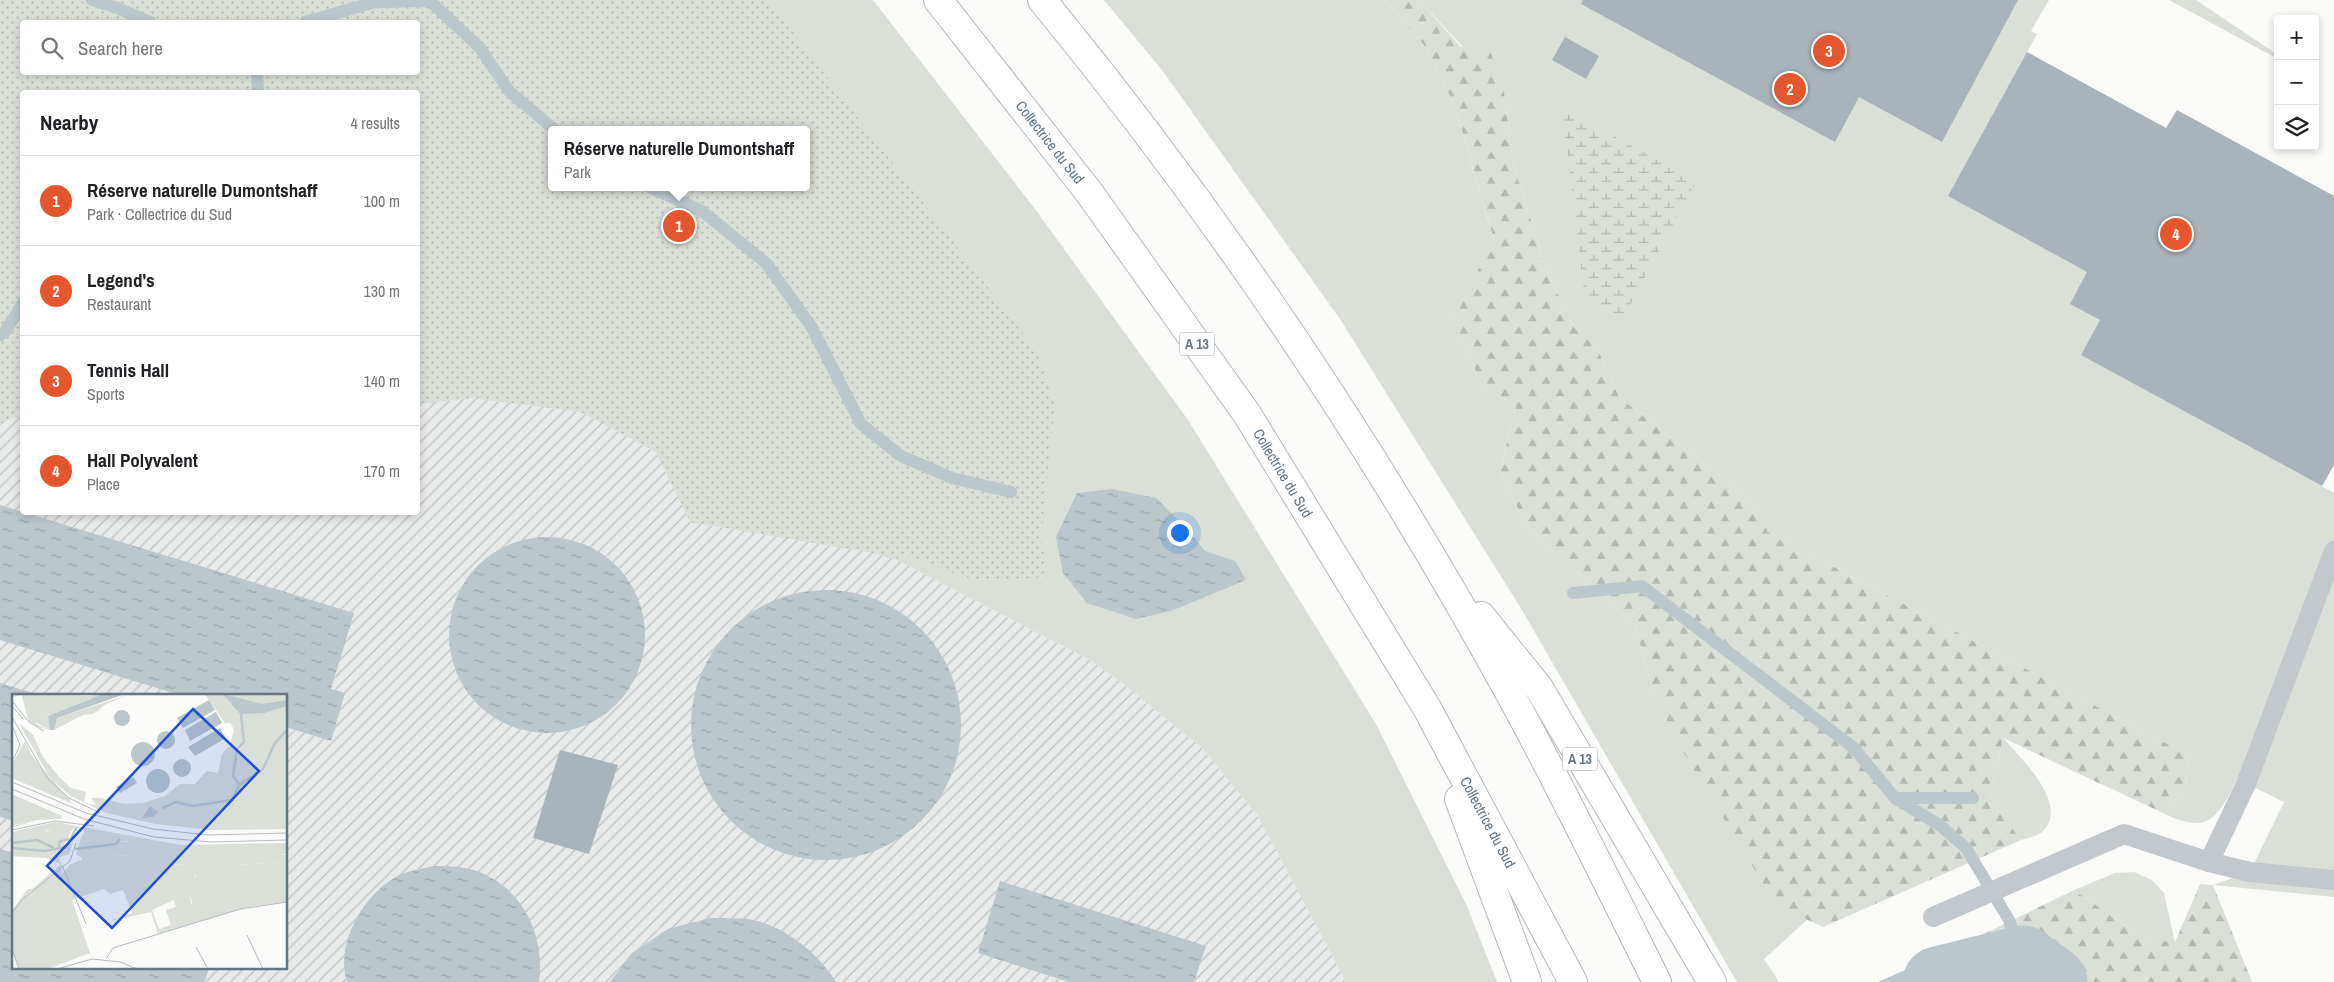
<!DOCTYPE html>
<html lang="en">
<head>
<meta charset="utf-8">
<style>
  body { margin:0; font-family:"Archivo Narrow",sans-serif; background:#f2f2f2; color:#202124 }
  .controls { position:absolute; right:15px; top:15px; display:grid; overflow:hidden; border-radius:5px; box-shadow:0 2px 8px #0003 }
  .controls button { width:45px; height:45px; display:grid; place-items:center; padding:0; border:0; border-bottom:1px solid #e0e0e0; background:#fff; color:#202124; font:25px sans-serif }
  .you { position:absolute; left:1179px; top:532px; width:18px; height:18px; margin:-12px; border:4px solid #fff; border-radius:50%; background:#1a73e8; box-shadow:0 0 0 8px #1a73e833 }
  .badge { display:grid; place-items:center; width:32px; height:32px; border-radius:50%; background:#e4572e; color:#fff; font-size:16px; font-weight:700 }
  .pin { position:absolute; translate:-50% -50%; border:2px solid #fff; box-shadow:0 1px 5px #0006 }
  .popup { position:absolute; left:548px; top:126px; width:262px; height:65px; box-sizing:border-box; display:grid; place-content:center; border-radius:5px; background:#fff; filter:drop-shadow(0 1px 4px #0005); font-size:16px; white-space:nowrap; color:#757577 }
  .popup b { font-size:19px; color:#202124 }
  .popup::after { content:''; position:absolute; left:50%; top:100%; margin-left:-10px; border:10px solid transparent; border-top-color:#fff }
  .list { margin:0; padding:0; list-style:none }
  h2 { display:flex; justify-content:space-between; align-items:center; height:65px; margin:0; padding:0 20px; font-size:21px }
  h2 small { font-size:16px; font-weight:400; color:#757577 }
  .list li { display:grid; grid-template-columns:32px 1fr auto; gap:15px; align-items:center; box-sizing:border-box; height:90px; padding:0 20px; border-top:1px solid #e0e0e0 }
  .list b { display:block; font-size:19px; white-space:nowrap }
  .list p { margin:0; font-size:16px; white-space:nowrap; color:#757577 }
  .list em { font-size:16px; font-style:normal; color:#757577 }
  .icon { flex:none; width:28px; height:28px; fill:none; stroke:currentColor; stroke-width:2; stroke-linecap:round; stroke-linejoin:round }
  .map { position:relative; flex:none; width:2334px; height:982px; overflow:hidden }
  .search { position:absolute; background:#fff; box-shadow:0 2px 8px #0003; left:20px; top:20px; width:400px; height:55px; display:flex; align-items:center; gap:12px; box-sizing:border-box; padding:0 18px; border-radius:5px; color:#757577; font-size:19px }
  .panel { position:absolute; background:#fff; box-shadow:0 2px 8px #0003; left:20px; top:90px; width:400px; height:425px; border-radius:5px }
  .map>svg:first-child { display:block }
  .industrial { fill:url(#industrial-furrows); fill-rule:evenodd }
  .grass { fill:#dadfd7 }
  .forest { fill:url(#forest-firs) }
  .wetland { fill:url(#wetland-marsh) }
  .park { fill:url(#park-dots); fill-rule:evenodd }
  .water { fill:url(#water-ripples) }
  .lines { fill:none; stroke-linecap:round; stroke-linejoin:round }
  .stream { stroke:#bbc7cb; stroke-width:12 }
  .river { stroke:#bbc7cb; stroke-width:71 }
  .building { fill:#aab3b9 }
  .motorway-casing { stroke:#b4b9bd; stroke-width:30 }
  .service { stroke:#c3c8cc; stroke-width:20 }
  .motorway { stroke:#fff; stroke-width:28 }
  .labels { text-anchor:middle; dominant-baseline:central; stroke-width:5; stroke-linejoin:round; paint-order:stroke }
  .shield { fill:#fff; stroke:#939fa8; stroke-width:1 }
  .shield-label { font-size:14px; font-weight:bold; fill:#657683 }
  .street-label { font-size:15px; fill:#657683; stroke:#fff }
  .inset-river { fill:none; stroke:#bbc7cb; stroke-width:2.5 }
  .inset-road { fill:none; stroke:#b5bdc2; stroke-width:1 }
  .view { fill:#1d4ed8; fill-opacity:0.15; stroke:#1d4ed8; stroke-width:2.5 }
  .inset-edge { fill:none; stroke:#657683; stroke-width:2.5 }
</style>
</head>
<body>
<div class="map">
<svg width="2334" height="982" viewBox="0 0 2334 982">
  <defs>
    <pattern id="industrial-furrows" width="10" height="10" patternUnits="userSpaceOnUse" patternTransform="scale(1.25)"><rect width="10" height="10" fill="#e8e9e9"/><path d="M-1 1l2-2M0 10L10 0M9 11l2-2" fill="none" stroke="#c0c1c2"/></pattern>
    <pattern id="forest-firs" width="22" height="20" patternUnits="userSpaceOnUse" patternTransform="scale(1.25)"><rect width="22" height="20" fill="#dadfd7"/><path d="M5 1l3.5 6h-7zM16 11l3.5 6h-7z" fill="#b4b9b4"/></pattern>
    <pattern id="wetland-marsh" width="20" height="14" patternUnits="userSpaceOnUse" patternTransform="scale(1.25)"><rect width="20" height="14" fill="#dadfd7"/><path d="M1 5h8M5 5V1M11 12h8M15 12V8" fill="none" stroke="#b4b9b4"/></pattern>
    <pattern id="park-dots" width="8" height="8" patternUnits="userSpaceOnUse" patternTransform="scale(1.25)"><rect width="8" height="8" fill="#dadfd7"/><path d="M2 2h.1M6 6h.1" fill="none" stroke="#b4b9b4" stroke-width="1.8" stroke-linecap="round"/></pattern>
    <pattern id="water-ripples" width="26" height="14" patternUnits="userSpaceOnUse" patternTransform="scale(1.25)"><rect width="26" height="14" fill="#bbc7cb"/><path d="M2 4q2-2 4 0t4 0M15 11q2-2 4 0t4 0" fill="none" stroke="#9ca6aa"/></pattern>
  </defs>
  <rect width="100%" height="100%" fill="#fafaf8"/>
  <path class="industrial" d="M472,398L581,412L656,452L690,522L874,552L897,560L1088,659L1121,682L1202,748L1258,816L1346,982H0V425L13,418L22,417V512H418V404ZM14,696H286V968H14Z"/>
  <g class="grass">
    <polygon points="611,0 873,0 1035,209 1188,420 1376,724 1467,906 1497,982 1346,982 1258,816 1202,748 1121,682 1088,659 897,560 874,553 690,522 656,452 581,412 472,398 418,404 418,104 817,420 806,130"/>
    <polygon points="1104,0 1385,0 1425,46 1455,106 1494,241 1453,318 1483,388 1516,405 1500,472 1526,525 1635,626 1653,692 1777,905 1807,920 1764,959 1779,982 1737,982 1522,610 1340,319 1162,70"/>
    <path d="M1419,0H2049L2031,31L2037,34L1949,196L2087,272L2100,320L2082,355L2334,493V897L2213,885L2250,872L2284,802L2237,779C2218,819 2207,835 2163,813L2186,787L2188,755L1768,532L1755,504L1619,397L1593,339L1573,326L1547,271L1513,164L1504,91Z"/>
    <polygon points="2169,0 2196,0 2278,55 2278,59"/>
    <path d="M2003,738C2021,758 2071,806 2042,832C2037,836 2027,838 2021,840L1990,799Z"/>
    <polygon points="2134,872 2152,880 2164,893 2175,943 2146,940 2074,890 2115,873"/>
  </g>
  <g class="forest">
    <polygon points="1385,0 1419,0 1461,47 1489,48 1504,91 1513,164 1547,271 1573,326 1593,339 1619,397 1755,504 1768,532 2188,755 2186,787 2163,813 2003,738 1990,799 2021,840 1823,927 1777,906 1679,745 1653,692 1635,626 1526,525 1500,472 1516,405 1483,388 1453,318 1494,240 1455,106 1425,46"/>
    <polygon points="2200,884 2213,885 2252,982 2052,982 2023,961 1961,962 1953,949 2074,890 2146,940 2175,942"/>
  </g>
  <polygon class="wetland" points="1562,107 1696,182 1622,320 1585,300"/>
  <path class="park" d="M0,0H768L1036,350L1055,404L1041,537L1048,577L979,582L901,554L897,560L874,553L690,522L656,452L581,412L472,398L418,404V92H22V417L13,418L0,425ZM22,22H418V72H22ZM552,130H806V187H552Z"/>
  <g class="water">
    <polygon points="1112,489 1156,498 1187,529 1205,551 1235,561 1246,580 1171,611 1136,619 1087,603 1063,573 1056,537 1077,493"/>
    <polygon points="0,505 354,613 331,689 345,693 331,741 286,727 286,696 183,696 0,640"/>
    <circle cx="547" cy="635" r="98"/>
    <circle cx="826" cy="725" r="135"/>
    <polygon points="0,683 43,696 14,696 14,821 0,817"/>
    <polygon points="0,849 14,853 14,968 209,968 205,982 0,982"/>
    <path d="M434,866C444,866 455,866 465,868C518,879 546,931 539,982H347C334,942 367,888 404,873C413,870 425,868 434,866Z"/>
    <polygon points="1000,881 1206,946 1194,982 1069,982 978,953"/>
    <path d="M710,918C724,918 740,918 753,920C786,927 819,954 836,982H610L632,953L668,929Z"/>
    <polygon points="1953,949 1962,962 2023,961 2052,982 1878,982"/>
  </g>
  <g class="lines">
    <g class="stream">
      <polyline points="92,0 115,7 150,22"/>
      <polyline points="305,22 375,2 430,1 480,48 509,91 555,130"/>
      <polyline points="257,72 258,92"/>
      <polyline points="649,187 702,211 766,263 811,326 861,424 901,456 952,478 1011,492"/>
      <polyline points="0,335 5,332 22,304"/>
      <polyline points="1573,593 1642,586 1854,748 1895,798 1941,826 1966,848 2009,920 2023,961"/>
      <polyline points="1895,798 1973,798"/>
    </g>
    <polyline class="river" points="1938,982 2023,961 2052,982"/>
  </g>
  <g class="building">
    <polygon points="1583,0 2018,0 1942,142 1859,97 1835,142 1581,4"/>
    <polygon points="1565,37 1599,56 1586,79 1552,60"/>
    <polygon points="2027,52 2166,128 2177,110 2334,196 2334,465 2322,486 2081,355 2100,320 2070,304 2087,272 1948,196"/>
    <polygon points="560,750 618,765 589,854 533,838"/>
  </g>
  <g class="lines">
    <g class="motorway-casing">
      <g id="motorway">
        <polyline points="938,0 1088,191 1247,414 1427,708 1573,982"/>
        <path d="M1042,0C1221,218 1379,454 1514,701C1564,793 1610,888 1657,982"/>
        <polyline points="1481,616 1539,688 1712,982"/>
        <polyline points="1459,799 1527,982"/>
      </g>
    </g>
    <g class="service">
      <polyline points="2209,862 2246,784 2334,551"/>
      <polyline points="1933,917 2124,834 2209,862 2250,872 2334,880"/>
    </g>
    <use href="#motorway" class="motorway"/>
  </g>
  <g class="labels">
    <g class="shield">
      <rect x="1179.5" y="332.5" width="35" height="23" rx="4"/>
      <rect x="1562.5" y="747.5" width="35" height="23" rx="4"/>
    </g>
    <g class="shield-label">
      <text x="1197" y="344">A 13</text>
      <text x="1580" y="759">A 13</text>
    </g>
    <g class="street-label">
      <text transform="translate(1050 142) rotate(52)">Collectrice du Sud</text>
      <text transform="translate(1283 473) rotate(59)">Collectrice du Sud</text>
      <text transform="translate(1488 822) rotate(62)">Collectrice du Sud</text>
    </g>
  </g>
  <g transform="translate(12 694)">
    <rect width="275" height="275" fill="#fafaf8"/>
    <path d="M0,0L80,2L91,0L36,22L24,20V30L38,36L26,33L16,26L10,1L0,3ZM192,0H198L275,60V135L198,136L144,130L94,119L59,102L38,84L7,29L21,41L31,63L48,84L59,94L74,98L72,108L80,111L84,110L79,104H88L113,110L131,109L153,102L168,90H183L195,77L206,79L210,60L218,52L222,36L219,29H213L206,15ZM13,47L20,62L61,110L0,84V70ZM0,100L50,122L49,125L24,126L0,134L14,127L17,113L0,104ZM43,128L169,151L275,149V160L241,159L275,162V168L201,172L154,170L137,162L116,147H102L72,141V135L61,134L58,139L35,136L30,140L0,145V138ZM119,161L146,172L275,171V208L241,212L146,240L139,218L97,227L120,219L111,196L98,200L92,195L60,206L78,259L35,275H7L0,255V216L16,195H20L49,170L50,180L57,171L59,176L100,162ZM183,179L186,193L195,223L179,209L177,199ZM162,206L164,213L154,216L159,231L147,235L140,216Z" fill="#dadfd7" fill-rule="evenodd"/>
    <path d="M118,0L94,10L81,20L71,21L42,36L45,24ZM24,20L36,22L38,36L18,25ZM0,104L18,112L14,127L0,133ZM45,135L58,139L51,153L61,149L57,160L47,164L49,170L34,164L0,162V145ZM75,140L102,147L121,148L124,153L134,155L137,162L154,170L201,172L275,168V171L150,174L119,161L100,162L59,177L57,171L71,165L64,160L70,141ZM265,158L275,162L263,165H238L240,159ZM181,178L191,198L195,223L186,226L177,199L178,181Z" fill="#dadfd7"/>
    <path d="M127,165L142,175L128,179L124,166Z" fill="#dadfd7"/>
    <path d="M193,0H275V92L255,101L258,128L221,131L158,124L142,111L168,90H183L195,77L206,79L210,60L218,52L222,36L219,29H213Z" fill="#dadfd7"/>
    <path d="M91,0H113L45,24L42,36H38L36,22ZM211,0L250,10L275,6V12L252,19L228,20ZM197,6L203,16L171,34L165,24ZM102 24a8 8 0 1 1 16 0a8 8 0 1 1-16 0ZM204,18L210,29L178,47L173,36ZM208,34L214,44L183,62L176,53ZM145 46a9 9 0 1 1 18 0a9 9 0 1 1-18 0ZM119 60a12 12 0 1 1 24 0a12 12 0 1 1-24 0ZM161 74a9 9 0 1 1 18 0a9 9 0 1 1-18 0ZM134 87a12 12 0 1 1 24 0a12 12 0 1 1-24 0ZM121,83L125,89L108,99L104,93ZM138,112L146,118L141,123L130,124Z" fill="#bbc7cb"/>
    <path class="inset-river" d="M227,90L221,82L225,55L232,48L229,20M150,114L164,108L181,112L220,106L227,91L251,75L263,49L275,36M0,149L25,146L42,154M47,153V148L57,145M0,154L33,157L55,153L64,134M63,155L104,150L108,145"/>
    <path class="inset-road" d="M0,7L17,28L32,37M0,12L11,25M0,23L36,85L57,104L88,119M0,31L8,51L0,68M0,88L74,119L141,135L196,141L275,139M0,95L72,125L142,143L199,148L275,146M0,136L43,127L82,132M50,171L74,230M0,219L11,205L58,167L64,149M235,241L251,275M184,253L196,275M0,255L7,275M94,265L101,254L228,215L275,208M45,275L80,265L108,268L125,275"/>
    <path class="view" d="M181,15L247,77L100,234L35,172Z"/>
    <rect width="275" height="275" class="inset-edge"/>
  </g>
</svg>
<div class="controls">
<button>+</button>
<button>−</button>
<button><svg class="icon" aria-label="layers" viewBox="0 0 24 24"><path d="M12 4l9 5-9 5-9-5zM3 14l9 5 9-5"/></svg></button>
</div>
<div class="you"></div>
<div class="pin badge" style="left:679px;top:226px">1</div>
<div class="popup"><b>Réserve naturelle Dumontshaff</b>Park</div>
<div class="pin badge" style="left:1790px;top:89px">2</div>
<div class="pin badge" style="left:1829px;top:51px">3</div>
<div class="pin badge" style="left:2176px;top:234px">4</div>
<div class="search"><svg class="icon" aria-label="search" viewBox="0 0 24 24"><circle cx="10" cy="10" r="6"/><path d="M15 15l6 6"/></svg>Search here</div>
<section class="panel">
<h2>Nearby<small>4 results</small></h2>
<ul class="list">
<li><span class="badge">1</span><div><b>Réserve naturelle Dumontshaff</b><p>Park · Collectrice du Sud</p></div><em>100 m</em></li>
<li><span class="badge">2</span><div><b>Legend's</b><p>Restaurant</p></div><em>130 m</em></li>
<li><span class="badge">3</span><div><b>Tennis Hall</b><p>Sports</p></div><em>140 m</em></li>
<li><span class="badge">4</span><div><b>Hall Polyvalent</b><p>Place</p></div><em>170 m</em></li>
</ul>
</section>
</div>
</body>
</html>
